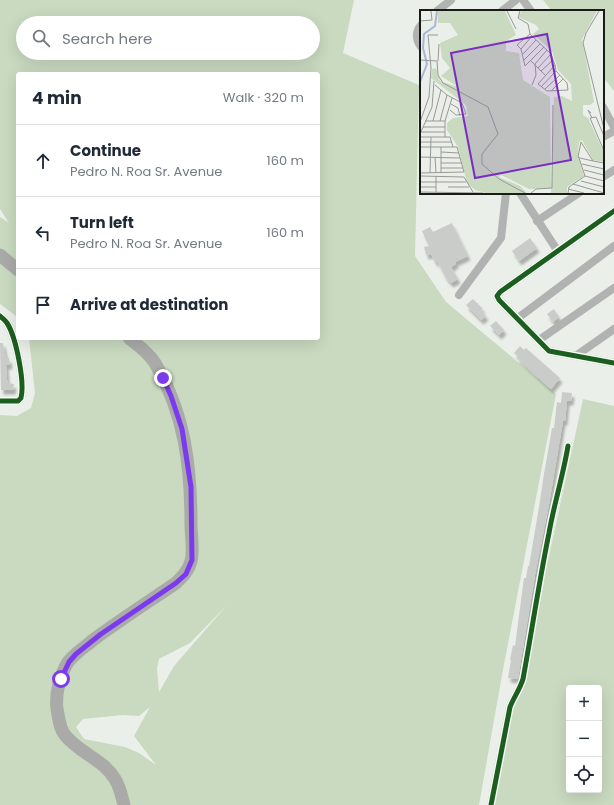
<!DOCTYPE html>
<html lang="en">
<head>
<meta charset="utf-8">
<style>
  body { margin:0; font-family:Poppins,sans-serif; background:#f6f6f7; color:#1f2937 }
  .controls { position:absolute; right:12px; bottom:12px; display:grid; overflow:hidden; border-radius:4px; box-shadow:0 4px 16px #0002 }
  .controls button { width:36px; height:36px; display:grid; place-items:center; padding:0; border:0; border-bottom:1px solid #e0e1e3; background:#fff; color:#1f2937; font:20px sans-serif }
  .stop { position:absolute; width:12px; height:12px; margin:-9px; border:3px solid #7c3aed; border-radius:50%; background:#fff }
  .stop.end { background:#7c3aed; border-color:#fff; box-shadow:0 1px 4px #0008 }
  .list { margin:0; padding:0; list-style:none }
  h2 { display:flex; justify-content:space-between; align-items:center; height:52px; margin:0; padding:0 16px; font-size:17px }
  h2 small { font-size:13px; font-weight:400; color:#747a83 }
  .list li { display:grid; grid-template-columns:26px 1fr auto; gap:12px; align-items:center; box-sizing:border-box; height:72px; padding:0 16px; border-top:1px solid #e0e1e3 }
  .list b { display:block; font-size:15px; white-space:nowrap }
  .list p { margin:0; font-size:13px; white-space:nowrap; color:#747a83 }
  .list em { font-size:13px; font-style:normal; color:#747a83 }
  .icon { flex:none; width:22px; height:22px; fill:none; stroke:currentColor; stroke-width:2; stroke-linecap:round; stroke-linejoin:round }
  .map { position:relative; flex:none; width:614px; height:805px; overflow:hidden }
  .search { position:absolute; background:#fff; box-shadow:0 4px 16px #0002; left:16px; top:16px; width:304px; height:44px; display:flex; align-items:center; gap:10px; box-sizing:border-box; padding:0 14px; border-radius:22px; color:#747a83; font-size:15px }
  .panel { position:absolute; background:#fff; box-shadow:0 4px 16px #0002; left:16px; top:72px; width:304px; height:268px; border-radius:4px }
  .map>svg:first-child { display:block }
  .green { fill:#c9dac0; fill-rule:evenodd }
  .building { fill:#c9ccc8; filter:url(#shadow) }
  .lines { fill:none; stroke-linecap:round; stroke-linejoin:round }
  .street { stroke:#b1b3b2; stroke-width:8 }
  .primary { stroke:#aaaba9; stroke-width:13 }
  .cycleway-casing { stroke:#f7fef4; stroke-width:8 }
  .cycleway { stroke:#1b5e20; stroke-width:5 }
  .route { stroke:#7c3aed; stroke-width:5 }
  .inset-river { fill:none; stroke:#a8b6da; stroke-width:2 }
  .inset-road { fill:none; stroke:#979a95; stroke-width:1 }
  .view { fill:#7b2cbf; fill-opacity:0.15; stroke:#7b2cbf; stroke-width:2 }
  .inset-edge { fill:none; stroke:#191b17; stroke-width:2 }
</style>
</head>
<body>
<div class="map">
<svg width="614" height="805" viewBox="0 0 614 805">
  <defs>
    <filter id="shadow"><feDropShadow dx="2.5" dy="4.5" stdDeviation="1" flood-color="#0004"/></filter>
  </defs>
  <rect width="100%" height="100%" fill="#ebefe9"/>
  <g class="green">
    <path d="M0,0H354L343,53L419,85L415,256L446,302L556,394L502,675L479,805H0V415L17,416L31,408L35,393L29,338H318V74H18V320L16,316L0,304V217L9,223L0,209ZM23,23H313V53H23ZM227,605L174,666L159,692L157,669L159,659L190,643ZM150,707L134,736L156,765L139,753L125,747L84,739L76,727L83,719L123,715L139,716Z"/>
    <polygon points="543,0 614,0 614,91 603,77 603,11 552,11"/>
    <path d="M583,399L614,406V805H495L504,738L521,686ZM569,688H599V790H569Z"/>
  </g>
  <g class="building">
    <polygon points="452,223 468,256 455,262 456,264 451,267 458,279 451,283 446,278 437,261 435,262 431,254 426,255 424,247 429,246 422,231 430,227 433,232"/>
    <polygon points="530,238 537,248 519,261 512,251"/>
    <polygon points="473,299 483,309 481,310 486,316 481,320 466,305"/>
    <polygon points="554,309 559,317 553,322 547,314"/>
    <polygon points="496,321 504,330 499,335 490,326"/>
    <polygon points="0,343 3,343 6,359 9,358 10,365 6,365 7,380 8,383 14,384 13,390 1,390"/>
    <polygon points="520,346 524,350 526,348 560,378 551,389 517,358 518,357 514,353"/>
    <polygon points="562,392 572,393 571,401 567,401 565,421 563,421 549,504 535,575 518,678 517,679 508,678 511,660 510,660 513,645 515,646 524,578 526,578 528,566 529,566 539,507 544,474 552,428 554,428 557,402 561,403"/>
  </g>
  <g class="lines">
    <g class="street">
      <polyline points="523,0 531,11"/>
      <polyline points="437,11 451,0"/>
      <polyline points="502,11 516,0"/>
      <path d="M421,25C415,32 416,40 421,47"/>
      <polyline points="603,107 614,127"/>
      <polyline points="603,137 614,131"/>
      <polyline points="603,177 614,170"/>
      <polyline points="520,193 557,250"/>
      <polyline points="614,211 500,292 497,296 499,300 549,351 614,363"/>
      <polyline points="537,221 579,193"/>
      <polyline points="459,295 501,238 506,193"/>
      <path d="M0,316C2,318 5,320 7,323C16,337 25,382 21,398L18,401H0"/>
      <polyline points="518,318 614,246"/>
      <polyline points="539,340 614,288"/>
      <polyline points="577,355 614,329"/>
      <path d="M491,805L510,707C514,697 520,689 523,679C532,630 539,582 549,533C554,504 563,476 568,446"/>
    </g>
    <g class="primary">
      <polyline points="0,255 18,270"/>
      <path d="M124,805C122,797 120,787 115,779C104,760 79,753 65,735C59,728 59,718 57,709C55,694 60,675 68,662C75,653 85,647 93,640C120,620 148,602 176,583C183,576 189,570 191,561C194,551 191,535 191,524C191,467 185,414 155,363C149,353 138,345 129,338"/>
    </g>
    <g class="cycleway-casing">
      <g id="cycleway">
        <polyline points="614,211 500,292 497,296 499,300 549,351 614,363"/>
        <path d="M0,316C2,318 5,320 7,323C16,337 25,382 21,398L18,401H0"/>
        <path d="M491,805L510,707C514,697 520,689 523,679C532,630 539,582 549,533C554,504 563,476 568,446"/>
      </g>
    </g>
    <use href="#cycleway" class="cycleway"/>
  </g>
  <g class="lines">
    <polyline class="route" points="61,679 69,662 76,654 101,634 176,583 186,574 192,560 191,487 182,429 171,396 163,378"/>
  </g>
  <g transform="translate(420 10)">
    <rect width="184" height="184" fill="#ebefe9"/>
    <path d="M18,1H85L96,25L86,31V41L99,43L103,70L130,87L131,178L109,179L81,165L79,167L100,176L107,183H66L55,180L47,173L38,137L27,120V113L33,108L48,106L46,95L11,68L12,59L16,58L20,71L38,77L21,66L30,58L22,48L20,33L38,25L30,13H18ZM102,1H177L162,29L174,92L170,95H163V105L168,108L184,143V152L173,150L162,130L159,132L158,144L164,166L147,177V183H131L134,87L142,86L152,91L151,74L138,60L132,41L113,24L119,19L116,15L98,7Z" fill="#c9dac0"/>
    <path class="inset-river" d="M0,72L7,54L3,38L4,24L15,16L17,1"/>
    <path class="inset-road" d="M87,1L96,19M100,1L98,8L108,14L110,24L131,44L135,55L136,61L147,73L148,80L127,81L118,74L135,55M179,1L166,23L163,33L184,119M0,11L12,10L11,1M110,24L97,35L101,39L105,56L124,37M101,39L112,26M103,44L116,30M0,50L17,51L18,65L23,73L68,97L78,124L62,144V154L79,169L105,183M104,50L120,34M18,51L19,34M111,51L125,65M118,58L131,44M121,61L133,50M15,75L27,85L42,93L46,104L36,105L30,100M112,75L116,65L115,54L127,40M121,77L136,61M125,79L140,65M132,80L143,69M31,94L38,98L40,106M171,103L168,100L172,108M5,111H25M13,111L21,80M20,111L27,85M0,112L9,87L11,58L8,25H18M3,117H25M0,122H25M0,124L12,97L14,71M184,126L176,107L170,108L184,141M0,127H30L33,137M25,127V111L32,88M0,132H32M0,137H37L44,162L0,163M21,137V163M21,142L39,143M0,147L40,148M15,147L16,163M173,151L161,132L158,147L160,148L173,151L184,153M21,153H42M162,154L184,159M21,158H43M164,160L184,165M10,163L11,127M0,166L44,167L53,182M165,166L184,171M161,171L184,177M0,172H46M153,174L184,183M0,177H16M28,177H49M148,179L164,183M0,182L63,183M16,182V166M111,183L116,179L132,178L133,95M148,183L149,177L165,166L159,148"/>
    <path class="view" d="M127,24L151,150L55,168L31,43Z"/>
    <rect width="184" height="184" class="inset-edge"/>
  </g>
</svg>
<div class="controls">
<button>+</button>
<button>−</button>
<button><svg class="icon" aria-label="locate" viewBox="0 0 24 24"><circle cx="12" cy="12" r="6"/><path d="M12 2v4M12 18v4M2 12h4M18 12h4"/></svg></button>
</div>
<div class="stop" style="left:61px;top:679px"></div>
<div class="stop end" style="left:163px;top:378px"></div>
<div class="search"><svg class="icon" aria-label="search" viewBox="0 0 24 24"><circle cx="10" cy="10" r="6"/><path d="M15 15l6 6"/></svg>Search here</div>
<section class="panel">
<h2>4 min<small>Walk · 320 m</small></h2>
<ul class="list">
<li><svg class="icon" aria-label="ahead" viewBox="0 0 24 24"><path d="M12 20V5M6 11l6-6 6 6"/></svg><div><b>Continue</b><p>Pedro N. Roa Sr. Avenue</p></div><em>160 m</em></li>
<li><svg class="icon" aria-label="left" viewBox="0 0 24 24"><path d="M17 20v-9H6M10 6l-5 5 5 5"/></svg><div><b>Turn left</b><p>Pedro N. Roa Sr. Avenue</p></div><em>160 m</em></li>
<li><svg class="icon" aria-label="arrive" viewBox="0 0 24 24"><path d="M6 21V4h12l-3 4 3 4H6"/></svg><div><b>Arrive at destination</b></div></li>
</ul>
</section>
</div>
</body>
</html>
